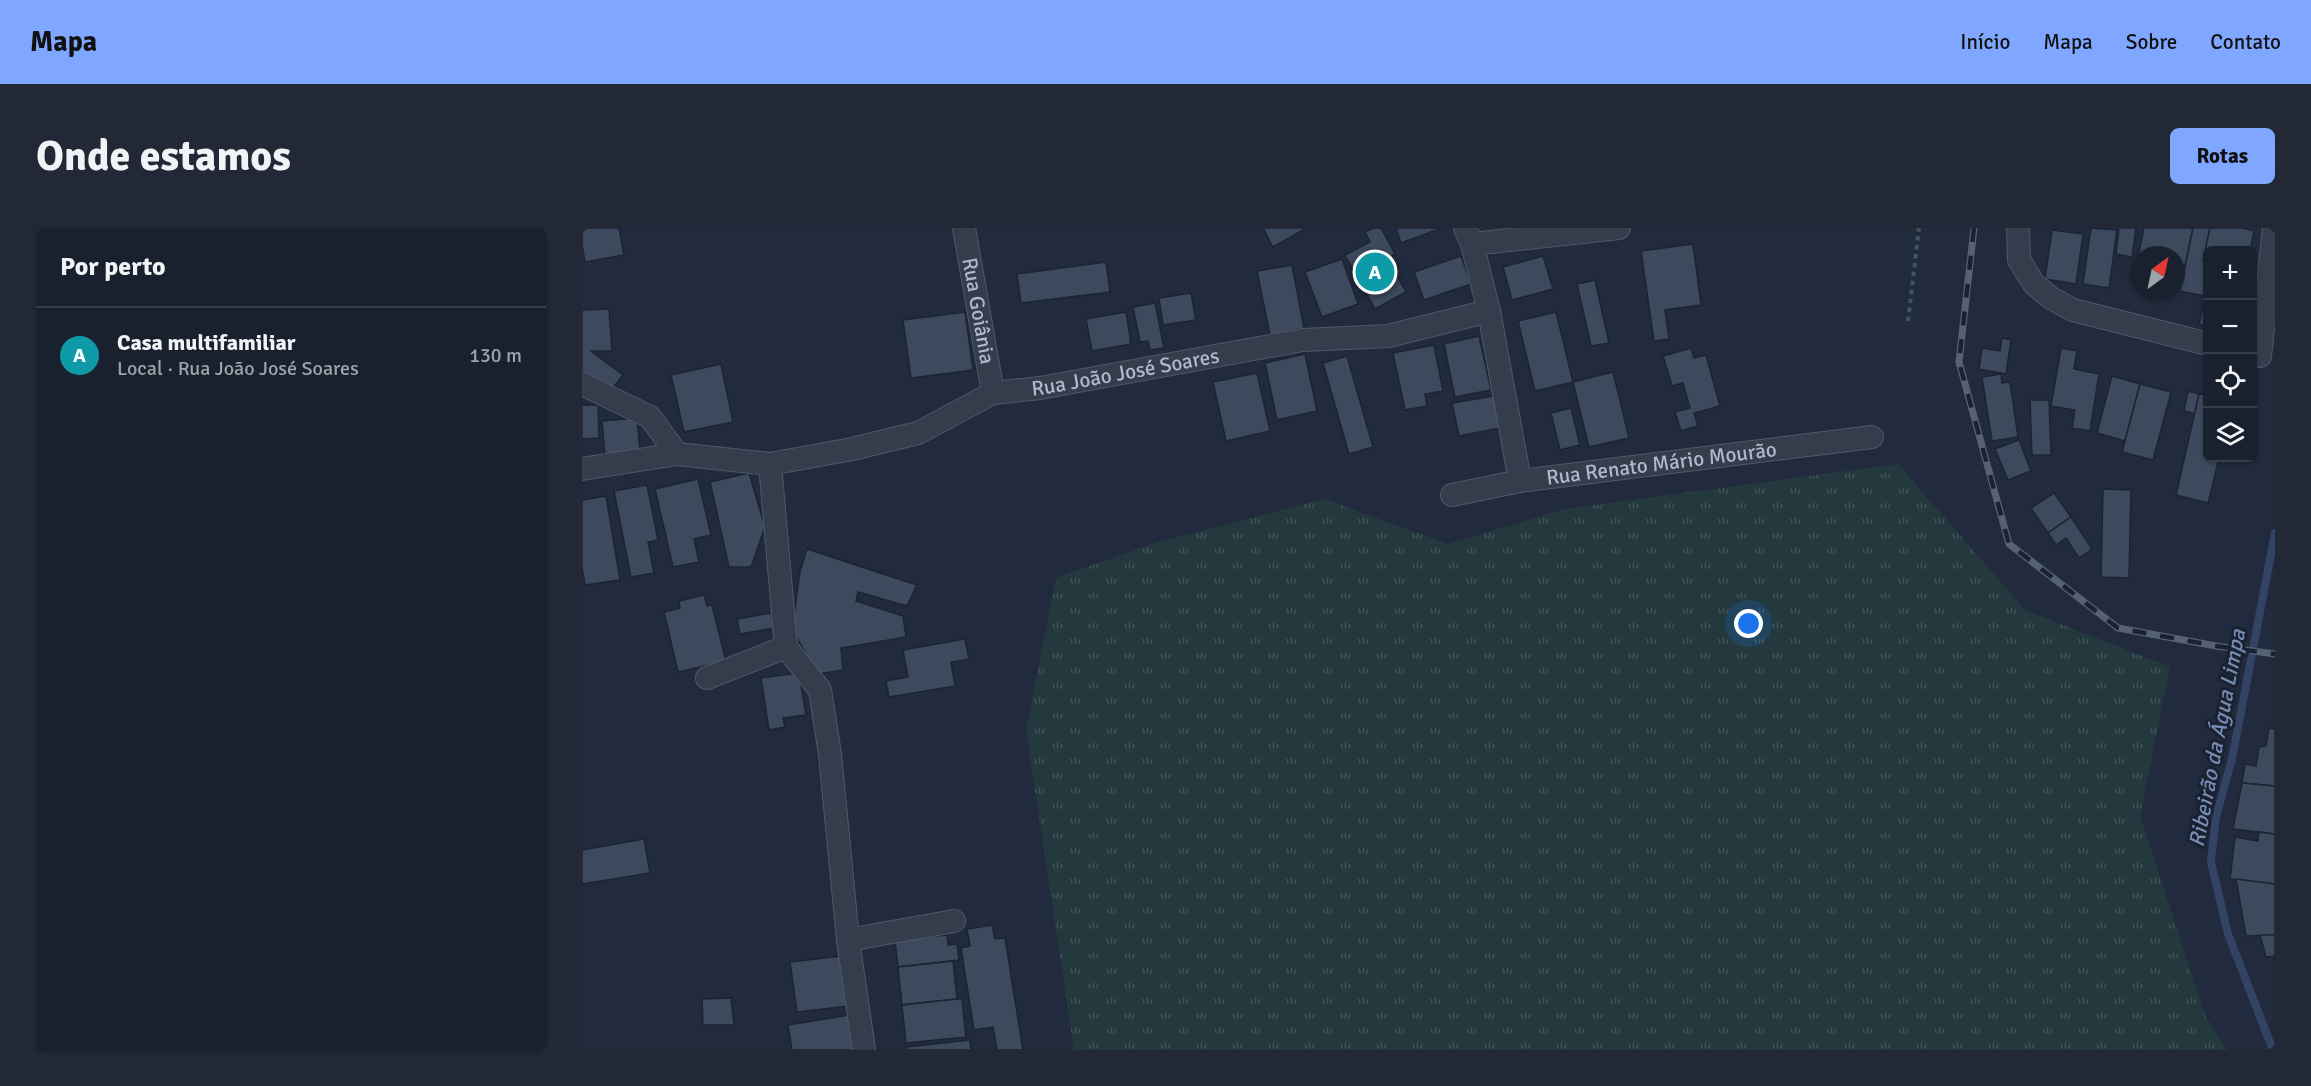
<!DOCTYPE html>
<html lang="pt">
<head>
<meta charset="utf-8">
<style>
  body { margin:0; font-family:Signika,sans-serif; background:#222836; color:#f1f3f6 }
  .controls { position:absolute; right:18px; top:18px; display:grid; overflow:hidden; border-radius:9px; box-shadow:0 2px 4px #0004 }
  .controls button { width:54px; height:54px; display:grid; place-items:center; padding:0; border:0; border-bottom:2px solid #373e4a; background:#19202e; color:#f1f3f6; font:30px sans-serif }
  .compass { position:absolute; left:1549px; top:18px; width:54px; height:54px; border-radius:50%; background:#19202e; box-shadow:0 2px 4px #0004; rotate:33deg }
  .you { position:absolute; left:1167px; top:396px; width:21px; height:21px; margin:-15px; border:4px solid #fff; border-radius:50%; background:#1a73e8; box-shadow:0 0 0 9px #1a73e833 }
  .badge { display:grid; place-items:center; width:39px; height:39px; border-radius:50%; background:#7fa7ff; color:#fff; font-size:20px; font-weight:700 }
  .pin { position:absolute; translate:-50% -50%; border:3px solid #fff; box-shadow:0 2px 6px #0006 }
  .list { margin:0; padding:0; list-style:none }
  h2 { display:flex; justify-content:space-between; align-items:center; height:78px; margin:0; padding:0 24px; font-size:26px }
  h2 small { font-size:20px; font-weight:400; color:#9fa3aa }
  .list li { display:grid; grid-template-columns:39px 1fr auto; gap:18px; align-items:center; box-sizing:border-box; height:96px; padding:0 24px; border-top:2px solid #373e4a }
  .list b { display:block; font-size:22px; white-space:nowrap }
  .list p { margin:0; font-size:20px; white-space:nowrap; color:#9fa3aa }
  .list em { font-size:20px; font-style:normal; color:#9fa3aa }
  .icon { flex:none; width:33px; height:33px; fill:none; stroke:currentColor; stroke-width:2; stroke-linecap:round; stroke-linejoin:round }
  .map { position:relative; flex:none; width:1693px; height:822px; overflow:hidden; border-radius:9px }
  header { display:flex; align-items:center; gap:36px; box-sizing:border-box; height:84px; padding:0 30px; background:#7fa7ff; color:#111 }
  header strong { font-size:28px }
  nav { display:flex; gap:33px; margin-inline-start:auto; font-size:21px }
  .intro { display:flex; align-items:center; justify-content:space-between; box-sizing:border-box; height:144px; padding:0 36px }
  h1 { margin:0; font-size:42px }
  .button { padding:15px 27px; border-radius:9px; background:#7fa7ff; color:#111; font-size:21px; font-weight:700 }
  main { display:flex; gap:36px; padding:0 36px }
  aside { flex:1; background:#19202e; border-radius:9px; box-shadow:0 2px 4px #0004 }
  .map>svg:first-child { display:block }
  .grass { fill:url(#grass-tufts) }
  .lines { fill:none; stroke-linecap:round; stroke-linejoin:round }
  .stream { stroke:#324364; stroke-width:8 }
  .building { fill:#3d495d; stroke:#1c2434; stroke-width:1.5 }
  .street-casing { stroke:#505868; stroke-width:24 }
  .path { stroke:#41565b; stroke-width:4; stroke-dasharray:4.5 4.5; stroke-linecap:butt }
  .street { stroke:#353d4d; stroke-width:22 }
  .rail-casing { stroke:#576175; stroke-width:7 }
  .rail { stroke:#1a2232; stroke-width:4.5; stroke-dasharray:14; stroke-linecap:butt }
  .labels { text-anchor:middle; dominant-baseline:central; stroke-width:6; stroke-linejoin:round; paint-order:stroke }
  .street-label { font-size:21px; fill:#b0b8c9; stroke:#1a2232 }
  .water-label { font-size:22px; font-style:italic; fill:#768cb3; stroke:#1a2232 }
</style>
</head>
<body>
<header>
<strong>Mapa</strong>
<nav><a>Início</a><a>Mapa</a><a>Sobre</a><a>Contato</a></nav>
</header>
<div class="intro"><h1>Onde estamos</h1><a class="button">Rotas</a></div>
<main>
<aside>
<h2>Por perto<small></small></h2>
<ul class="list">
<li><span class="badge" style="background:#0f9aa8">A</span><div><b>Casa multifamiliar</b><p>Local · Rua João José Soares</p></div><em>130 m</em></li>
</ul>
</aside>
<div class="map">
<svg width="1693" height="822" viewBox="0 0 1693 822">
  <defs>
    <pattern id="grass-tufts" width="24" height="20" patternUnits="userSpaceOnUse" patternTransform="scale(1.5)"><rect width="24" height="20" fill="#23393e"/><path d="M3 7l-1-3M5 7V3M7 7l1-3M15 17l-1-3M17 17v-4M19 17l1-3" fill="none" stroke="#405459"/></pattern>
  </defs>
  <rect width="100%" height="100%" fill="#212b3d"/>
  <polygon class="grass" points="1316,236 1443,382 1588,439 1558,589 1624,789 1645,822 492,822 444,502 474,350 576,314 742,271 866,316 983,281"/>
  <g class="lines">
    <polyline class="stream" points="1691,822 1646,706 1629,634 1634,589 1650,531 1693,305"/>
  </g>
  <g class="building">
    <polygon points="0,0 37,0 42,27 3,34 0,17"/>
    <polygon points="681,0 722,0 723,1 691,19"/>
    <polygon points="791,0 799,0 813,26 805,30 824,64 793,81 763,27 788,14 783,4"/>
    <polygon points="814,0 860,0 819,15"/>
    <polygon points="1509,0 1535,2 1527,60 1501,56"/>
    <polygon points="1537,0 1554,0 1550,29 1534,26"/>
    <polygon points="1562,0 1611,0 1598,63 1594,62 1594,27 1558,27 1558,54 1551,53"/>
    <polygon points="1611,0 1628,0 1621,32 1626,33 1623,68 1598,63"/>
    <polygon points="1628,0 1660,0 1672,3 1668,22 1626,22 1626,33 1621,32"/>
    <polygon points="1470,2 1501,6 1494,56 1463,51"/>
    <polygon points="1111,16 1119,77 1083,82 1087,111 1072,113 1059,23"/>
    <polygon points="879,28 889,56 842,72 832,44"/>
    <polygon points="961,28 971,61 930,72 921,39"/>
    <polygon points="760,31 776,76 740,89 723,44"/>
    <polygon points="524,34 528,64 439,75 435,46"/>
    <polygon points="710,37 722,100 688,107 675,43"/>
    <polygon points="1013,52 1027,115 1009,118 995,56"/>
    <polygon points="1626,55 1626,98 1617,96"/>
    <polygon points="609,65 614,92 581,97 577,70"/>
    <polygon points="573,75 582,120 568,122 566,113 558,114 551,79"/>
    <polygon points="27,81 30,123 9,123 41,147 30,161 0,144 0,82"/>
    <polygon points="383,84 391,142 329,150 321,92"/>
    <polygon points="544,84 549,116 510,123 504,91"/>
    <polygon points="974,84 991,154 953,163 936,93"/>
    <polygon points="897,108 909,162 873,169 862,116"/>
    <polygon points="1420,110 1429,112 1424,146 1397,141 1400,120 1418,123"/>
    <polygon points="852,117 861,163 843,166 845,178 823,182 811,125"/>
    <polygon points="1109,120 1112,130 1124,127 1138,178 1112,185 1116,198 1099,203 1093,184 1108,180 1101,155 1090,158 1081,128"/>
    <polygon points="1479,120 1495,123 1492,141 1517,146 1508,203 1490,200 1493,182 1469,178"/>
    <polygon points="723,126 735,183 695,192 683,135"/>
    <polygon points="765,128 791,219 767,226 741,135"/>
    <polygon points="139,136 151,194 102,204 89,147"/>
    <polygon points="1031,144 1047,210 1007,219 991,154"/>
    <polygon points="675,145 688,203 644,213 631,154"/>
    <polygon points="1419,146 1420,155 1428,154 1436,209 1410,213 1400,149"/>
    <polygon points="1530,148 1558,156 1543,213 1515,205"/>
    <polygon points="1558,156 1589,164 1571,232 1540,224"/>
    <polygon points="1606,163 1617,166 1613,186 1602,183"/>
    <polygon points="1617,166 1626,167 1626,230 1637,230 1626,275 1594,267"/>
    <polygon points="912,168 918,200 877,208 870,175"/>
    <polygon points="1448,172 1467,172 1469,227 1450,227"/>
    <polygon points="0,177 16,177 17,210 0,211"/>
    <polygon points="989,180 998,217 978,222 969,185"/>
    <polygon points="55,190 58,224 23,227 20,193"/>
    <polygon points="1437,212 1449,243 1426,252 1413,221"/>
    <polygon points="167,245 183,299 169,339 147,339 128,254"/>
    <polygon points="116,251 129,307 112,311 117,334 91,339 73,261"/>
    <polygon points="65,257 76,312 66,314 72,345 49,349 32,263"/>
    <polygon points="1521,261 1549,262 1547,350 1519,349"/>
    <polygon points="1472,265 1489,289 1466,305 1449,280"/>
    <polygon points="24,268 38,352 3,357 0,340 0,272"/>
    <polygon points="1489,289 1510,321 1497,330 1484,310 1474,317 1466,305"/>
    <polygon points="225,321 335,357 325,378 276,364 274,373 321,388 324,409 259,420 261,442 236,446 210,402 218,343"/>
    <polygon points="122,367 125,378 130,377 144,433 96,444 82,384 98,380 97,373"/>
    <polygon points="189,385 192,400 158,406 155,391"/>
    <polygon points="383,411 387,431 369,434 373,458 307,469 304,453 326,449 321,422"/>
    <polygon points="217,445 224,487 201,490 203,499 187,502 179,450"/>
    <polygon points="1687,500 1693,501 1693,558 1660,555 1663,536 1674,538 1677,519 1684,518"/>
    <polygon points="1660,555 1693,558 1693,606 1651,601"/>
    <polygon points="1677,604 1693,606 1693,656 1648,651 1653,609 1676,613"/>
    <polygon points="62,611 68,645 0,656 0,622"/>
    <polygon points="1654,651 1693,656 1693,707 1664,708"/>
    <polygon points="410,697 413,711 423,710 441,822 415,822 411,799 392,802 379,720 388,718 385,701"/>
    <polygon points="365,707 366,717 375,716 377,732 316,739 313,712"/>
    <polygon points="1678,707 1693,707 1693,735 1691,728 1684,729"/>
    <polygon points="259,728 266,778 215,784 208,734"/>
    <polygon points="371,733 375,771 320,777 316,739"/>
    <polygon points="149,770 152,797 121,797 120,771"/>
    <polygon points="375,771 380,771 384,809 324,815 320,777"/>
    <polygon points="267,787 273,822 210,822 206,797"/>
    <polygon points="388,812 389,822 325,822 325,819"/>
  </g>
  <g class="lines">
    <g class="street-casing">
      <g id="street">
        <path id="s1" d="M382,0L411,165"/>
        <polyline points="883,0 890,16 907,83 938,253"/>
        <polyline points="1436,0 1437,32 1452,56 1469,70 1491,82 1626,116"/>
        <polyline points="890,16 1037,0"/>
        <polyline points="1678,128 1692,0"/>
        <polyline points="0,156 68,189 95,226"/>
        <polyline points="188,236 204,419 238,462 248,526 266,712 282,822"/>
        <path id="s2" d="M0,241L95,226L188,236L270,221L336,205L411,165L458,160L721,112L806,108L907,83"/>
        <path id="s3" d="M870,267L938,253L1290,209"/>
        <polyline points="125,450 204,419"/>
        <polyline points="266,712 372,693"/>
      </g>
    </g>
    <polyline class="path" points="1326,93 1337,0"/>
    <use href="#street" class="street"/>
    <g class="rail-casing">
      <polyline id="rail" points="1392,0 1377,134 1427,316 1536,400 1634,418 1693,426"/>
    </g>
    <use href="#rail" class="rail"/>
  </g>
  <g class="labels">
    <g class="street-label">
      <text stroke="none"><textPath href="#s1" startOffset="84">Rua Goiânia</textPath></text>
      <text stroke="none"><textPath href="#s2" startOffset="560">Rua João José Soares</textPath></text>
      <text stroke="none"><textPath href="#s3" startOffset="212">Rua Renato Mário Mourão</textPath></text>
    </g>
    <g class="water-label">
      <text transform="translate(1635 510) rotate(-79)">Ribeirão da Água Limpa</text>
    </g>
  </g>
</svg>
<div class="controls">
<button>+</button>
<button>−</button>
<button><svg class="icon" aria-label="locate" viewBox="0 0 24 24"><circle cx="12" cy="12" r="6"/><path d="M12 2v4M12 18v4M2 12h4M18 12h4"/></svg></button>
<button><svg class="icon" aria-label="layers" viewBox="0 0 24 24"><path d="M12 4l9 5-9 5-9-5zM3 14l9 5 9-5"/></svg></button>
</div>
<svg class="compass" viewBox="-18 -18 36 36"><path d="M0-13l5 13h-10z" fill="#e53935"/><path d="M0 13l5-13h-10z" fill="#9fa3aa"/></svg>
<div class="you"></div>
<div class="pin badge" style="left:793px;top:44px;background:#0f9aa8">A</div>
</div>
</main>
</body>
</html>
